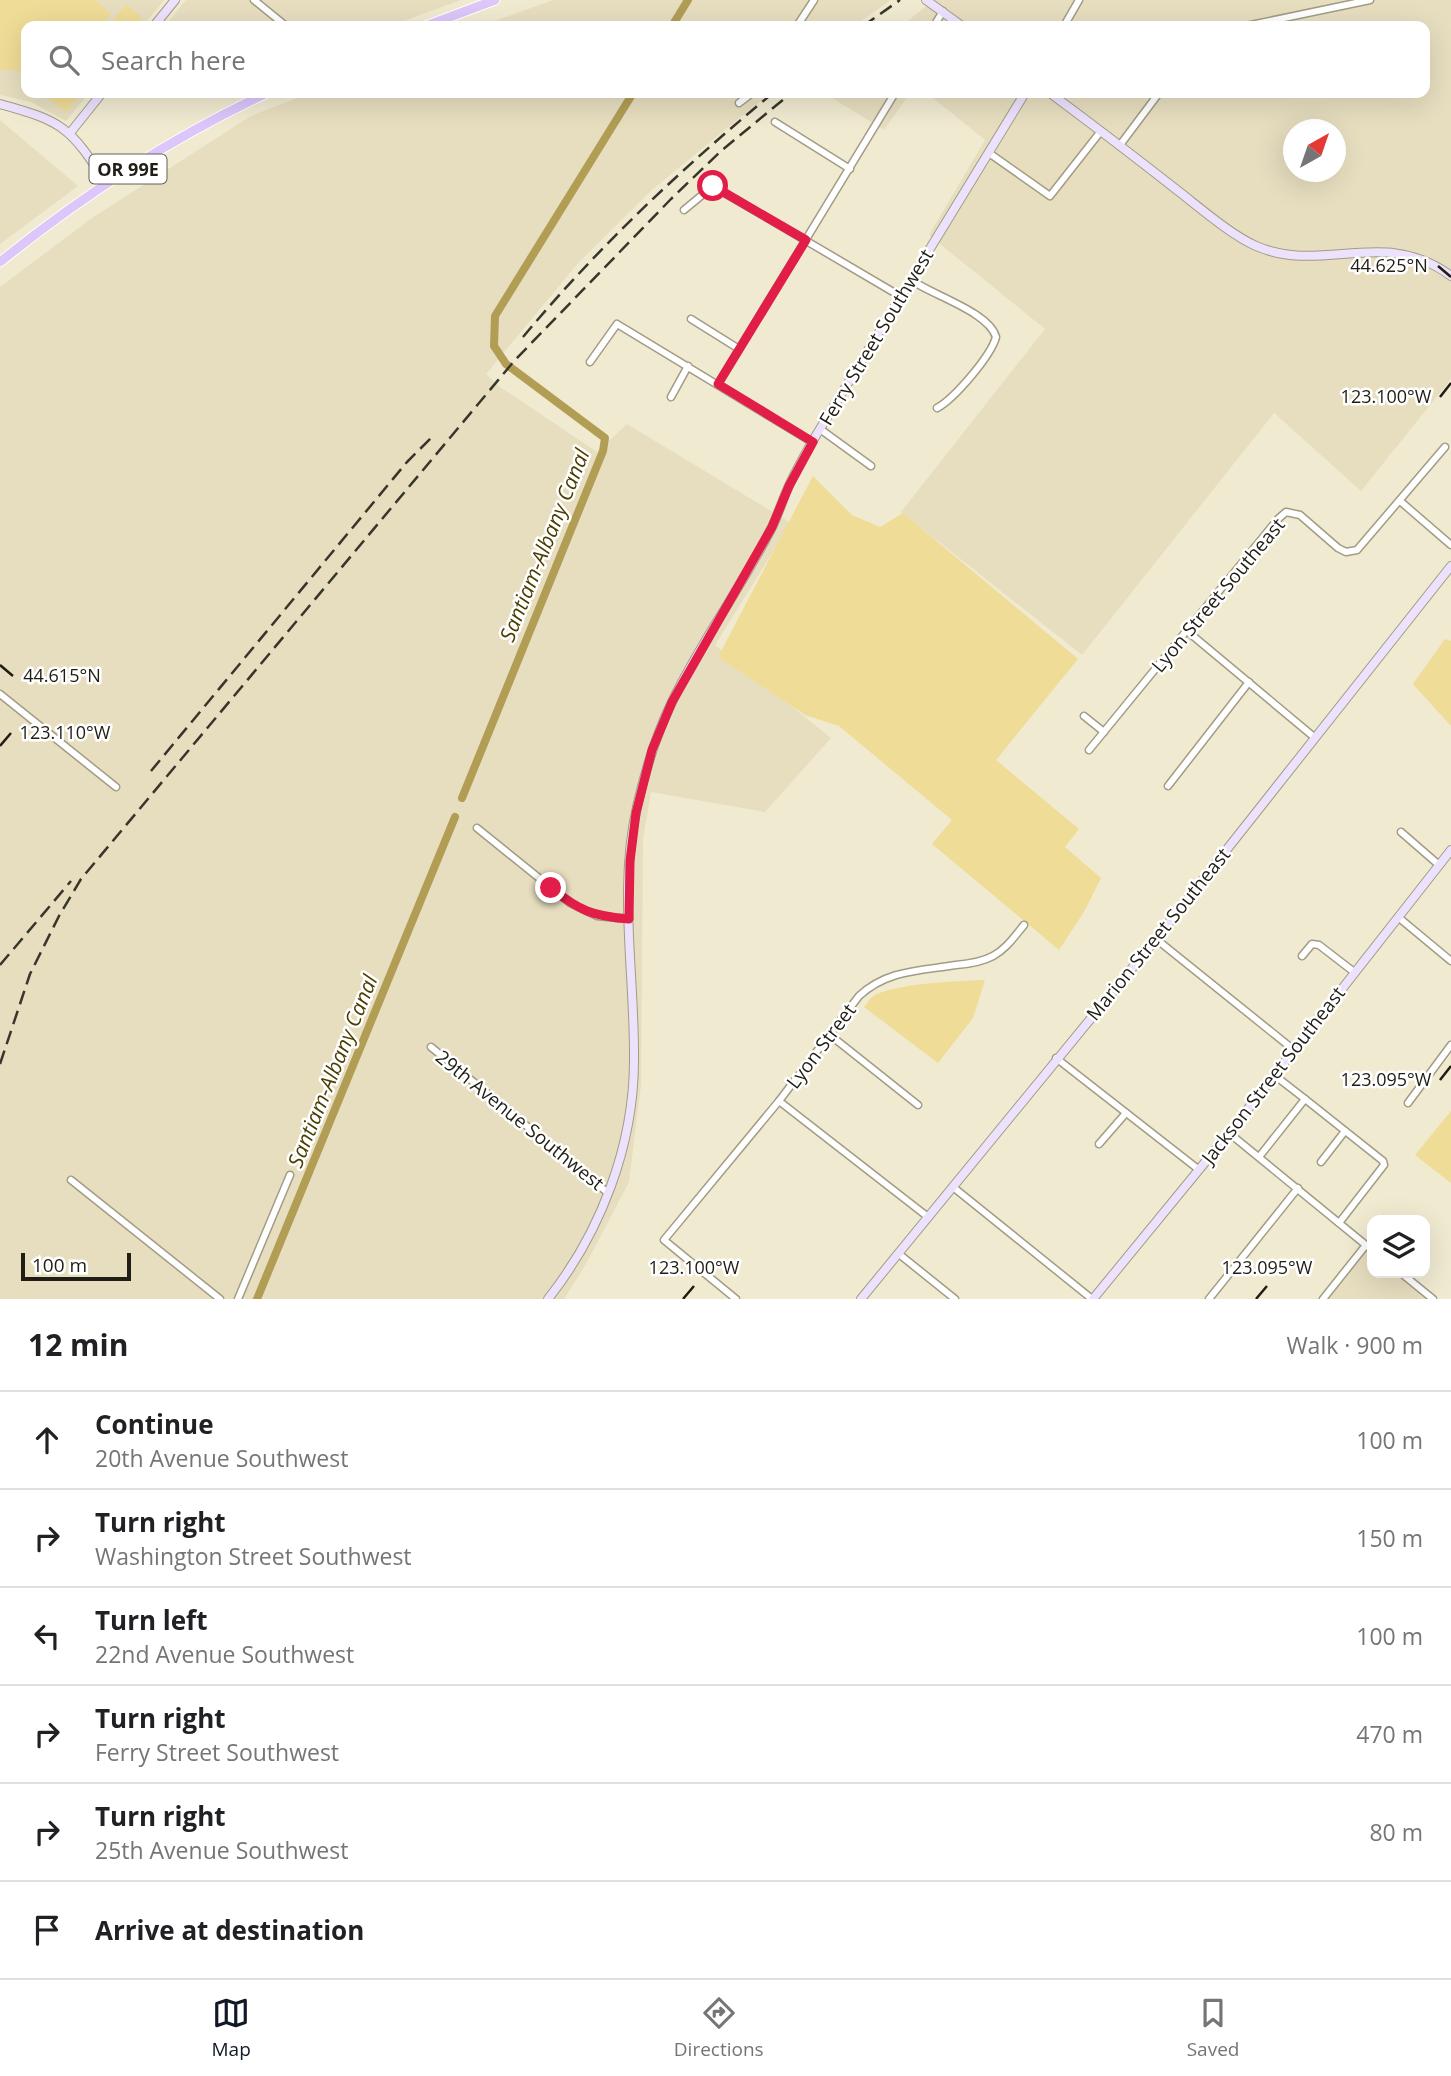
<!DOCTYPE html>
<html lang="en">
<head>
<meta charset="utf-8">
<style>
  body { margin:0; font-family:"Open Sans",sans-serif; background:#f6f6f6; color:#202124 }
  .controls { position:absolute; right:21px; bottom:21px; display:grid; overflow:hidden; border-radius:14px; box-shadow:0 7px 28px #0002 }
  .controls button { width:63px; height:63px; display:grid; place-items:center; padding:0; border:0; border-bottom:2px solid #e0e0e0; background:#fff; color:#202124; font:35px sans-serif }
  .compass { position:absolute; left:1283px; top:119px; width:63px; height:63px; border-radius:50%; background:#fff; box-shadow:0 7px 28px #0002; rotate:40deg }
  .scale { position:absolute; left:21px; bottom:18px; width:110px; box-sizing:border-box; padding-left:7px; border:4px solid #1f1d14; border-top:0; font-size:19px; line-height:24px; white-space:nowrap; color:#1f1d14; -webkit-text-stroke:5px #fff; paint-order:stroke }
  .stop { position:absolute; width:21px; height:21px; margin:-16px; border:5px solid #e11d48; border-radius:50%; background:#fff }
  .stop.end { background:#e11d48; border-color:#fff; box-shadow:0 2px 7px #0008 }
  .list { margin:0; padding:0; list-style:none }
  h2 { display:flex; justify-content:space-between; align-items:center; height:91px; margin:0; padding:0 28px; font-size:30px }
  h2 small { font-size:23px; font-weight:400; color:#757577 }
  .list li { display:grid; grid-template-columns:46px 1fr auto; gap:21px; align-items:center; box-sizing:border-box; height:98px; padding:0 28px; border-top:2px solid #e0e0e0 }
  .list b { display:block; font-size:26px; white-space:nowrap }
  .list p { margin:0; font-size:23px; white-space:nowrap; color:#757577 }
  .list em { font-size:23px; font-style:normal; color:#757577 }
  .icon { flex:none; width:38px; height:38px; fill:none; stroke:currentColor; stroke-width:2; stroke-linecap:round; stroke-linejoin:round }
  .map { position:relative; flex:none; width:1451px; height:1299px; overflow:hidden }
  .search { position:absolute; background:#fff; box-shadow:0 7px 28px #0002; left:21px; right:21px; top:21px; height:77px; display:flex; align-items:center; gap:18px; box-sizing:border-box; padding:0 24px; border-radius:14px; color:#757577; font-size:26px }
  .sheet { height:679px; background:#fff }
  nav { display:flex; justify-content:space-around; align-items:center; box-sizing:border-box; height:98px; border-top:2px solid #e0e0e0; background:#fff; font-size:19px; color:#757577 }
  nav a { display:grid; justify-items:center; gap:4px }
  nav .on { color:#111827 }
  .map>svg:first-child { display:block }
  .built { fill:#e7dec0; fill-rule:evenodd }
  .green { fill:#efdc97 }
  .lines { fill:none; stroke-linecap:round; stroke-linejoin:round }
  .canal { stroke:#b19d54; stroke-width:8 }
  .street-casing { stroke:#a29c85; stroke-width:9 }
  .secondary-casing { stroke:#a29c85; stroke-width:10 }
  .primary-casing { stroke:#fff; stroke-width:11 }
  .street { stroke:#fff; stroke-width:6 }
  .secondary { stroke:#ede2fd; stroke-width:8 }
  .primary { stroke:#dcc6fa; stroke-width:9 }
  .rail { stroke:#38352a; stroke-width:2.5; stroke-dasharray:14 7; stroke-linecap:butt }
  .route { stroke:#e11d48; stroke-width:9 }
  .ticks { fill:none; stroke:#1f1d14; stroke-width:2.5 }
  .labels { text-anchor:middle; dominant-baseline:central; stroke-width:5; stroke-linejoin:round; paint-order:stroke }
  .shield { fill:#fff; stroke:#62615a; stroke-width:2 }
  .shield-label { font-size:18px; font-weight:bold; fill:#1f1d14 }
  .street-label { font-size:19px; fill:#1f1d14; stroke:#fff }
  .water-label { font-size:21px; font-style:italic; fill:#4b3d00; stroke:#fff }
  .ticks-label { font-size:18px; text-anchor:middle; fill:#1f1d14; stroke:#fff; stroke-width:5; stroke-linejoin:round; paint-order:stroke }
</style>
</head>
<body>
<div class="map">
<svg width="1451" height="1299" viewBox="0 0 1451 1299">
  <rect width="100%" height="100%" fill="#f0ead1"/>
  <g class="built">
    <polygon points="0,0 164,0 143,26 26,26 26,93 89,93 66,121 31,102 0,95"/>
    <polygon points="186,0 461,0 390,26 165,26"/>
    <polygon points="553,0 891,0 854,26 481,26"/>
    <path d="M934,0H1451V379L1361,491L1274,413L1082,655L901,512L1045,329L929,235L985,140L927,93H1425V26H901ZM1294,130H1336V172H1294Z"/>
    <polygon points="310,93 770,93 653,189 579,262 486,374 500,387 597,452 627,424 791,523 715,645 831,738 765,812 651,792 643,840 641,1085 629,1182 586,1264 564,1299 0,1299 0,287 92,218 251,116"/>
    <polygon points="824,93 910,93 884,130"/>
    <polygon points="0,120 78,186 0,244"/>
    <polygon points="1366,1245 1372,1250 1372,1273 1401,1273 1433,1299 1322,1299"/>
  </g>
  <g class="green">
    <polygon points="0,0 95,0 111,14 102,26 26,26 26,72 0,69"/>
    <polygon points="126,5 142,17 135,26 108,26"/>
    <polygon points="42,93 81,93 66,112"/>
    <polygon points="813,476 852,515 880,527 903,513 1078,659 996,760 1079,829 1065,847 1101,878 1084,912 1059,950 932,844 952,820 839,726 805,715 718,657"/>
    <polygon points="1445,639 1451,641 1451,726 1413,684"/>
    <path d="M985,980L973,1018L938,1063L864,1007C867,1004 868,1001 871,998C888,983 962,981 985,980Z"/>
    <polygon points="1451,1111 1451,1183 1415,1155"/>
  </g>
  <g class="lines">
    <g class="canal">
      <polyline points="672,26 688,0"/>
      <polyline points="462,798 603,451 605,438 506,364 494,346 495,316 633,93"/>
      <polyline points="257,1299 455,817"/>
    </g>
    <g class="street-casing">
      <g id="street">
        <polyline points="254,0 286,26"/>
        <polyline points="797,26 814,0"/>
        <polyline points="934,26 943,11"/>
        <polyline points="1064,26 1079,0"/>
        <polyline points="1246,26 1370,0"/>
        <polyline points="739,103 752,93"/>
        <polyline points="775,122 850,169"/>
        <polyline points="1120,145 1159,93"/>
        <polyline points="989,153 1050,196 1101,131"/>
        <polyline points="684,210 713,186 900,296"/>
        <path d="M911,280C932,295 989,312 996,337C991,356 954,399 937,408"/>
        <polyline points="691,319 739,349"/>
        <polyline points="590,362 617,324 812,442"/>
        <polyline points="718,384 895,93"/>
        <polyline points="671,397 688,366"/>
        <polyline points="820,429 871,466"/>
        <polyline points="1400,501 1451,545"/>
        <polyline points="1187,631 1314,737"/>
        <polyline points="0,694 116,787"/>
        <polyline points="1084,716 1104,732"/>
        <polyline points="1089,750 1278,519 1286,512 1300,515 1338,548 1346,552 1357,550 1445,447"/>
        <polyline points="1168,786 1249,682"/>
        <polyline points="477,828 570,903 597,916 629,919"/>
        <polyline points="1401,832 1439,865"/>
        <polyline points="1398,917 1451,961"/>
        <polyline points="1156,939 1294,1050"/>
        <polyline points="1302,956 1312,944 1319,945 1354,972"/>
        <polyline points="830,1035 918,1105"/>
        <polyline points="431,1047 608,1193"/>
        <polyline points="1056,1058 1198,1169"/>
        <polyline points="1274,1075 1305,1099"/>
        <polyline points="779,1101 928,1217"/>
        <polyline points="1408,1103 1451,1045"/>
        <polyline points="1229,1133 1372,1250"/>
        <polyline points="1099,1144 1126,1113"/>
        <polyline points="1259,1157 1305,1099 1383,1161 1384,1165 1339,1223"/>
        <polyline points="1321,1162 1345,1131"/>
        <polyline points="71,1180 220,1299"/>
        <polyline points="953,1187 1092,1299"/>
        <polyline points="899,1254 955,1299"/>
        <polyline points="1401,1273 1433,1299"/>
        <polyline points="238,1299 290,1175"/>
        <path d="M736,1299L664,1240L779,1101L859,996C887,970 919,971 956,965C968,964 982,962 993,956C1006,949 1014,937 1024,925"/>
        <polyline points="1209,1299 1298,1188"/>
        <polyline points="1323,1299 1366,1245"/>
      </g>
    </g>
    <g class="secondary-casing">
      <g id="secondary">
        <polyline points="926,0 962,26"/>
        <polyline points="154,26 175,0"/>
        <path d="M1050,93C1093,125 1135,157 1177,190C1199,207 1231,235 1256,246C1323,275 1384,226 1451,276"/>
        <path d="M0,104C63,121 71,128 106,183"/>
        <polyline points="70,133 102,93"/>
        <path d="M548,1299C601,1232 634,1145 634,1060C635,976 618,889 637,807C645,771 656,735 672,702C701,641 742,587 772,527C778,515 782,501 788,488C795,472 804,457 812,442L1025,93"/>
        <polyline points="861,1299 1156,939 1451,566"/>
        <polyline points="1093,1299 1229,1133 1451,850"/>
      </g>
    </g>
    <g class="primary-casing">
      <g id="primary">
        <polyline points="426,26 495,0"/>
        <path d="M0,262C83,195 171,138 267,93"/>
      </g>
    </g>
    <use href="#street" class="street"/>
    <use href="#secondary" class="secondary"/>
    <use href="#primary" class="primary"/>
    <g class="rail">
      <polyline points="863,26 900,0"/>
      <path d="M523,337C598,247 683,167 773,93"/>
      <polyline points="151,771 407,462 431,438"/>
      <polyline points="0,965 71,881"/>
      <polyline points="0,1064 30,974 59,916 81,879 515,360 671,199 721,151 790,94"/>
    </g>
  </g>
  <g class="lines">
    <path class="route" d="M551,888C580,911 592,916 629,919L630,861L636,813L652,750L672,702L772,527L789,486L813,442L718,384L806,240L713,186"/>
  </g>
  <path class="ticks" d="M1438,266L1451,277M1440,397L1451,383M0,665L13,676M0,746L11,733M1440,1080L1451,1066M683,1299L694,1286M1256,1299L1267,1286"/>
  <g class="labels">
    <rect class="shield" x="89.5" y="154.5" width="77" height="29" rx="5"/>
    <g class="shield-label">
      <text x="128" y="169">OR 99E</text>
    </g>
    <g class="street-label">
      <text transform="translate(876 337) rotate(-59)">Ferry Street Southwest</text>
      <text transform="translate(1218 595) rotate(-50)">Lyon Street Southeast</text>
      <text transform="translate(1158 934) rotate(-51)">Marion Street Southeast</text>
      <text transform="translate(821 1046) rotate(-53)">Lyon Street</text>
      <text transform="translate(1273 1075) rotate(-52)">Jackson Street Southeast</text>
      <text transform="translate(520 1120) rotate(39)">29th Avenue Southwest</text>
    </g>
    <g class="water-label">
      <text transform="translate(544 545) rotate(-68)">Santiam-Albany Canal</text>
      <text transform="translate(332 1071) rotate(-68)">Santiam-Albany Canal</text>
    </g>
  </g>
  <g class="ticks-label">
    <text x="1389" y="272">44.625°N</text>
    <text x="1386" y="403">123.100°W</text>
    <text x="62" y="682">44.615°N</text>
    <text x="65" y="739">123.110°W</text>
    <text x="1386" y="1086">123.095°W</text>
    <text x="694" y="1274">123.100°W</text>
    <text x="1267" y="1274">123.095°W</text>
  </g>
</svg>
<div class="controls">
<button><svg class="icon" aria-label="layers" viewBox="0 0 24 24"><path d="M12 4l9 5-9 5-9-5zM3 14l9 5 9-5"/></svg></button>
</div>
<svg class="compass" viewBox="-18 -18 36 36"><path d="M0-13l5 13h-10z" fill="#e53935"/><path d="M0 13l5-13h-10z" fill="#757577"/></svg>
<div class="scale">100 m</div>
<div class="stop" style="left:713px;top:186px"></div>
<div class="stop end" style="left:551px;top:888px"></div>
<div class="search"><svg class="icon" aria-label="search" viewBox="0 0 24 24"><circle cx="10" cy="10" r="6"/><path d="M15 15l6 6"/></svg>Search here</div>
</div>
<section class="sheet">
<h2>12 min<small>Walk · 900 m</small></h2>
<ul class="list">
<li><svg class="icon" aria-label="ahead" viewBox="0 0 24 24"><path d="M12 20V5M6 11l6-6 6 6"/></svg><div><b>Continue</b><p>20th Avenue Southwest</p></div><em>100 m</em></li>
<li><svg class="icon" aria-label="right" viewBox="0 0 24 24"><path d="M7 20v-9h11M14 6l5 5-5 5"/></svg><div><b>Turn right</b><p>Washington Street Southwest</p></div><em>150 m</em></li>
<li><svg class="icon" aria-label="left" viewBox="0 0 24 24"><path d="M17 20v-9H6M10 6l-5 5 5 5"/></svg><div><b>Turn left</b><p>22nd Avenue Southwest</p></div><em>100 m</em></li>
<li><svg class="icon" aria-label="right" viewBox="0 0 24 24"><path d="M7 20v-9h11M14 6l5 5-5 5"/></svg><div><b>Turn right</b><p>Ferry Street Southwest</p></div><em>470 m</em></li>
<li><svg class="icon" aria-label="right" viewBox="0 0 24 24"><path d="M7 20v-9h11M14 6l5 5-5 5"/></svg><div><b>Turn right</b><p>25th Avenue Southwest</p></div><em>80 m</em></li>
<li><svg class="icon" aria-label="arrive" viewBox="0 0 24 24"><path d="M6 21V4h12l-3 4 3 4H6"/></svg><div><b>Arrive at destination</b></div></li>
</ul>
</section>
<nav>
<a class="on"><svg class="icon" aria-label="map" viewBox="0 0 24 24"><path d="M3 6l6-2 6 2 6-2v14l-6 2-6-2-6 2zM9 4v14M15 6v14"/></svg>Map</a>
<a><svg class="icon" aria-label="directions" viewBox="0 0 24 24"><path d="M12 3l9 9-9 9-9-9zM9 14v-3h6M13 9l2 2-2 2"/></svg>Directions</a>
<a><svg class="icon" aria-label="saved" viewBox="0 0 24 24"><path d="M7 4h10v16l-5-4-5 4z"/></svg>Saved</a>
</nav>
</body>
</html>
